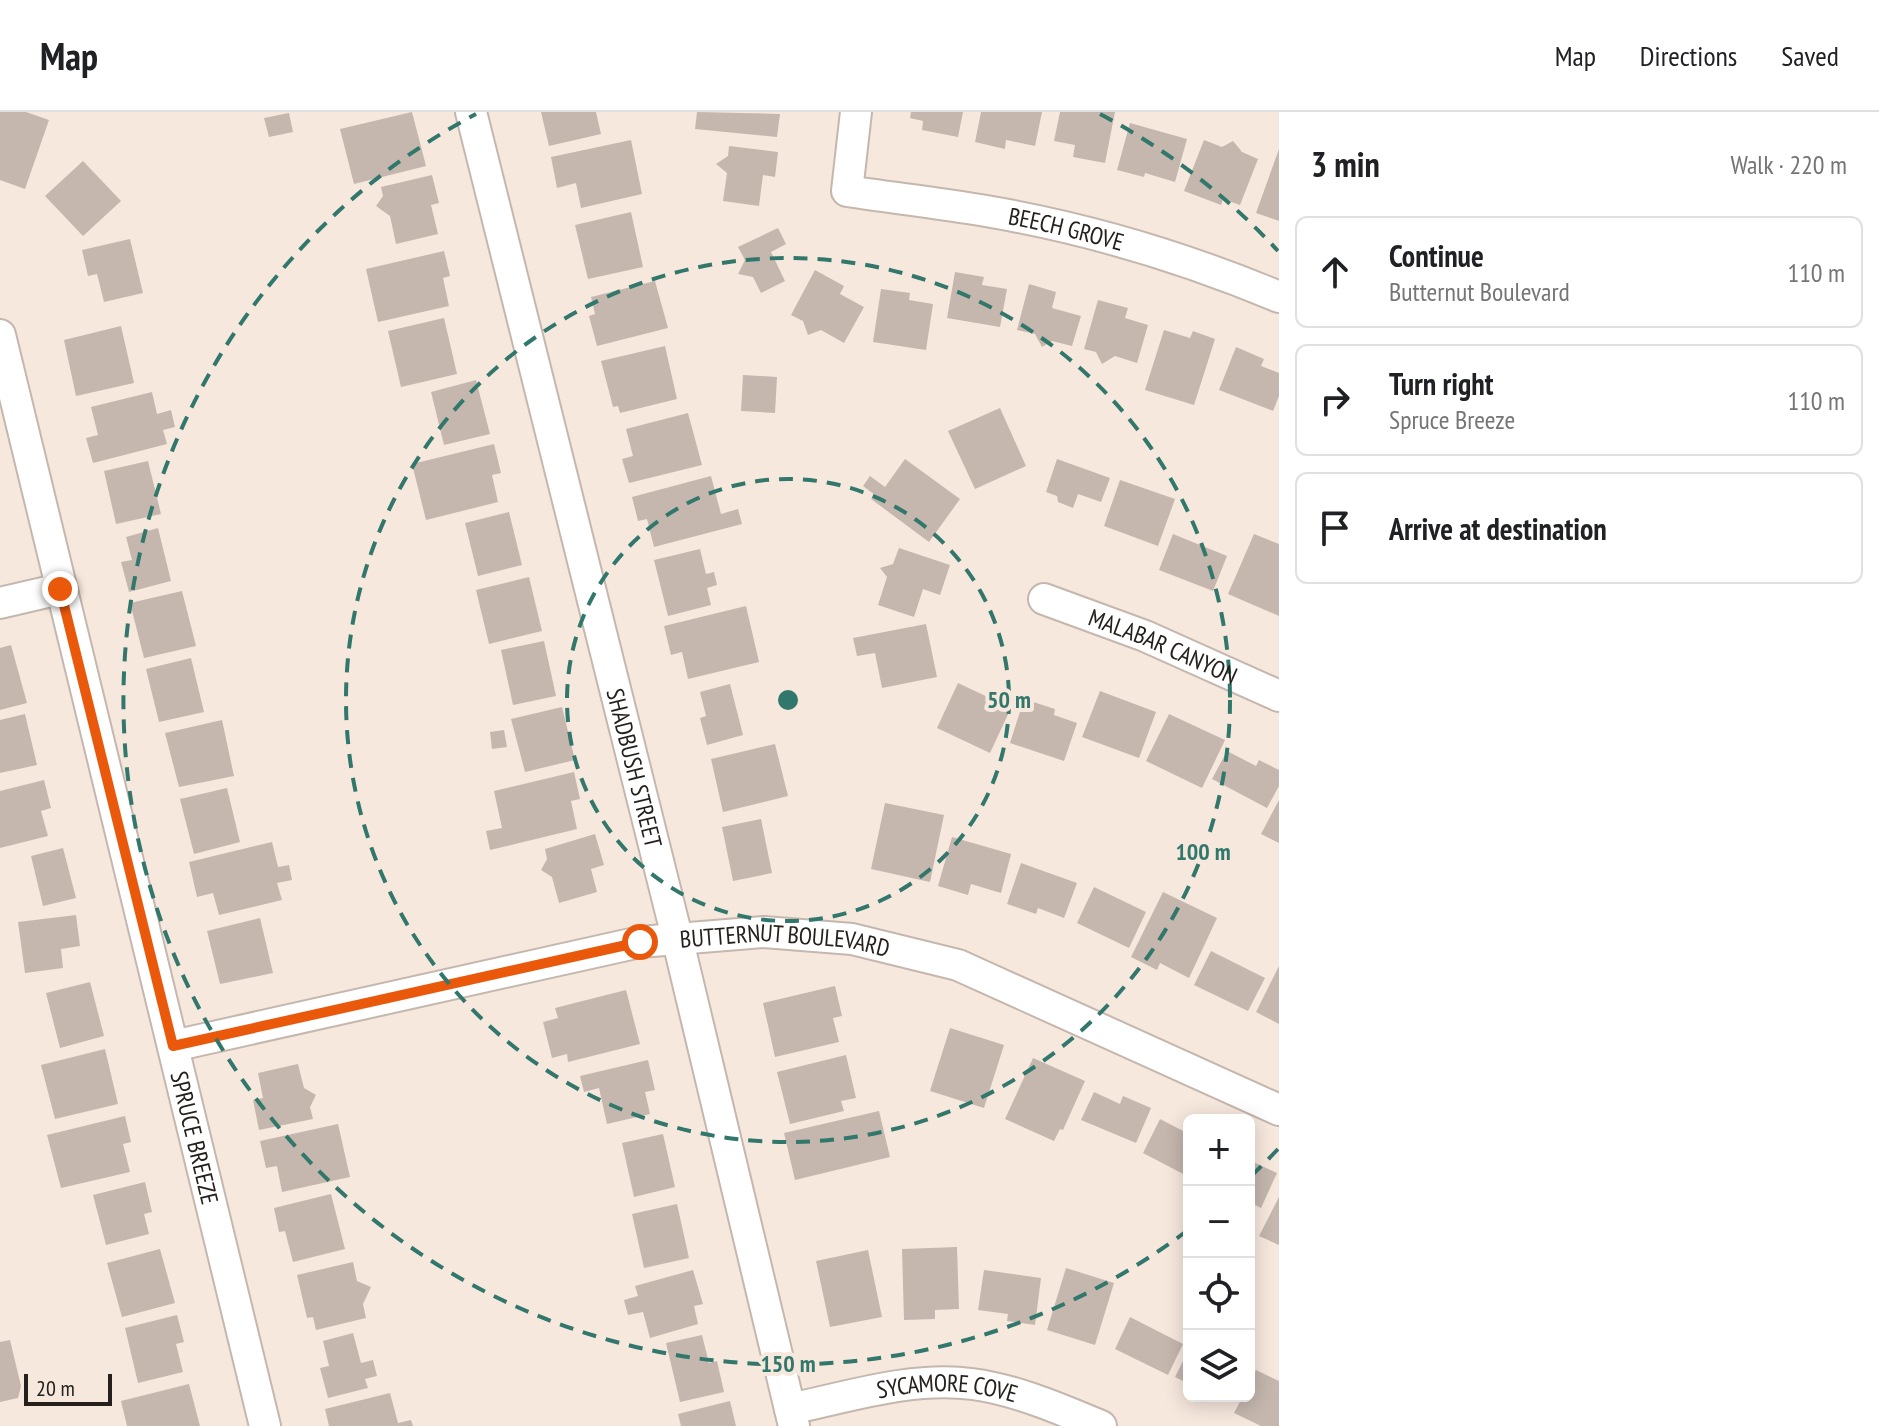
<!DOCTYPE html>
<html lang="en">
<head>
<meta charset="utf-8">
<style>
  body { margin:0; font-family:"PT Sans Narrow",sans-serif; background:#f6f6f6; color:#202124 }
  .controls { position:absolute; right:24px; bottom:24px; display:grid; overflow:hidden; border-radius:12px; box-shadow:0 4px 20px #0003 }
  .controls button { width:72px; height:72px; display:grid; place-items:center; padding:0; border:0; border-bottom:2px solid #e0e0e0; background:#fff; color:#202124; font:40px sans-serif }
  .scale { position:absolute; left:24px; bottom:20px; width:88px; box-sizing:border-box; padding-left:8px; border:4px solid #25201c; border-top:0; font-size:22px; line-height:28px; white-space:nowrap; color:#25201c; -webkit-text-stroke:6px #f7e8de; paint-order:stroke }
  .stop { position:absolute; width:24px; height:24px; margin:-18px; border:6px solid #ea580c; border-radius:50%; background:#fff }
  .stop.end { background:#ea580c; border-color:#fff; box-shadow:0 2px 8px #0008 }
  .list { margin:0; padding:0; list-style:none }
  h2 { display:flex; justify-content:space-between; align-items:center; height:104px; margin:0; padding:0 32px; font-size:34px }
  h2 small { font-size:26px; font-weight:400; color:#757577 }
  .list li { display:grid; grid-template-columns:52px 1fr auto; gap:24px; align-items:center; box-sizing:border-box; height:112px; margin:0 16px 16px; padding:0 16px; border:2px solid #e0e0e0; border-radius:12px }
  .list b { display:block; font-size:30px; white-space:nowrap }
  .list p { margin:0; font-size:26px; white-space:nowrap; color:#757577 }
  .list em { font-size:26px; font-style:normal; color:#757577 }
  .icon { flex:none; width:44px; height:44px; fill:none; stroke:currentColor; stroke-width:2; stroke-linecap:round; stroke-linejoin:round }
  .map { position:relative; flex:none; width:1279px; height:1314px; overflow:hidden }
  header { display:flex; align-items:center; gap:48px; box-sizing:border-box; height:112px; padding:0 40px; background:#fff; border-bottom:2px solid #e0e0e0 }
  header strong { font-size:38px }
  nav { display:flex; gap:44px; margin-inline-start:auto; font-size:28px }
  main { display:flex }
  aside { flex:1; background:#fff }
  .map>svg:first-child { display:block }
  .building { fill:#c5b7ae }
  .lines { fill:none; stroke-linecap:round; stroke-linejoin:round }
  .minor-casing { stroke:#c5b7ad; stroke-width:34 }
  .minor { stroke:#fff; stroke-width:30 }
  .route { stroke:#ea580c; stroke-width:10 }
  .ring { fill:none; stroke:#32776b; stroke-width:4; stroke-dasharray:14 10 }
  .labels { text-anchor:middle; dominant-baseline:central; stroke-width:8; stroke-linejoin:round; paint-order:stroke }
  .street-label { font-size:24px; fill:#25201c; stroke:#f7e8de }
  .centre { fill:#32776b; stroke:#f7e8de; stroke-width:4 }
  .ring-label { font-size:24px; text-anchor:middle; font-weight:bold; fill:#32776b; stroke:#f7e8de; stroke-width:8; stroke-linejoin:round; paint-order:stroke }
</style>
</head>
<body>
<header>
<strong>Map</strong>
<nav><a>Map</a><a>Directions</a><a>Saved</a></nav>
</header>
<main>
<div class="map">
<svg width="1279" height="1314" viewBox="0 0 1279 1314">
  <rect width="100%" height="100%" fill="#f7e8de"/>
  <g class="building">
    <polygon points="0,0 26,0 49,8 25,77 0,68"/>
    <polygon points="412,0 426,54 354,72 340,17"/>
    <polygon points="541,0 596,0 601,22 549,34"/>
    <polygon points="697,0 780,2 777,25 695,17"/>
    <polygon points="911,0 963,0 958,25 922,18 923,9 910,6"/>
    <polygon points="981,0 1042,0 1035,34 1006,28 1005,37 975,30"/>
    <polygon points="1060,0 1115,0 1105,51 1073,45 1075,33 1054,29"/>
    <polygon points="289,1 293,20 269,25 264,6"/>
    <polygon points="1130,11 1187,27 1175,70 1145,61 1144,65 1117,58"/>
    <polygon points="631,28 642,82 581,96 576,71 557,76 551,45"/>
    <polygon points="1204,28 1222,35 1233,29 1242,40 1258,47 1240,93 1223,87 1221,93 1184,79"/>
    <polygon points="729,34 778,40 775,65 763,63 759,94 723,89 727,61 716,52 728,44"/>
    <polygon points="1279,37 1279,109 1256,101"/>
    <polygon points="83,49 121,89 83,124 45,84"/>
    <polygon points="432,63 439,91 431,93 438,122 396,132 390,104 376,94 383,84 381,75"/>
    <polygon points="631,100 643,155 588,167 575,113"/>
    <polygon points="778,116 786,132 771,140 785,169 761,181 753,165 738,162 745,148 738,135"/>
    <polygon points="130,127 143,181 104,190 97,162 88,164 82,138"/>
    <polygon points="444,139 450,164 443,166 449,194 378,210 366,157"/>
    <polygon points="815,158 844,174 840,182 864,195 844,231 821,218 808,223 803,209 791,203"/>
    <polygon points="955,160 984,165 982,173 1007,177 1000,215 947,206"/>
    <polygon points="655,169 668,216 597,234 589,204 595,202 591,185"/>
    <polygon points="1029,172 1056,180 1052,196 1081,204 1072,234 1052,229 1042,235 1035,222 1017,218"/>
    <polygon points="881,177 910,181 909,188 933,192 926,238 873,230"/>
    <polygon points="1098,188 1128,196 1125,206 1148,213 1137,251 1115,244 1102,252 1096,240 1084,237"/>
    <polygon points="444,206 457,262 401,275 388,219"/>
    <polygon points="121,214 134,271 76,284 64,228"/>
    <polygon points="1164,218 1190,226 1193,219 1215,227 1194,293 1145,278"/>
    <polygon points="665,234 677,287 620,301 618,294 613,295 601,249"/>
    <polygon points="1236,235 1264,247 1261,254 1279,261 1279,284 1273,299 1219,278"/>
    <polygon points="743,263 777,265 775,301 741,299"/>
    <polygon points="476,268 490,322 444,333 431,280"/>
    <polygon points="152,280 157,302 171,298 175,315 163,318 167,332 93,351 86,326 98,323 91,295"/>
    <polygon points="1000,296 1026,354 975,377 948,319"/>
    <polygon points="688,301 702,353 629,371 622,347 633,344 626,317"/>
    <polygon points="494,332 501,361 492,363 498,390 426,408 412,352"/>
    <polygon points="905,347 960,387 929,430 871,387 875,383 863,374 870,364 885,375"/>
    <polygon points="1057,347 1110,366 1101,390 1078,382 1073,396 1058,390 1057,384 1046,380"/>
    <polygon points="148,349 161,402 116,412 104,359"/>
    <polygon points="711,364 721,402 738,397 742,412 654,435 647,407 638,409 632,385"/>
    <polygon points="1120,368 1175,387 1158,434 1104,414"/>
    <polygon points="509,400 522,453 478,464 465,411"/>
    <polygon points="158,416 171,469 129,480 121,450 132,448 126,425"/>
    <polygon points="1173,422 1227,444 1213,479 1159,458"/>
    <polygon points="1254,422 1279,432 1279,504 1228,482"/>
    <polygon points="899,436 950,453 940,483 923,477 914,505 878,493 887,465 880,456 893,452"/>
    <polygon points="700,437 706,462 714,460 717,473 707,476 711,493 668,504 654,448"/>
    <polygon points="529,465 542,519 489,532 476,478"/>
    <polygon points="182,479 196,534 144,546 130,491"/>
    <polygon points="746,494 759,550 688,567 682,540 671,543 664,514"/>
    <polygon points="926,512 937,565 882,576 875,541 857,544 853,526"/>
    <polygon points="544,529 556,584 513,593 501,538"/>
    <polygon points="11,533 27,591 0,598 0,536"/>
    <polygon points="191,546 204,600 159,610 146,557"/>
    <polygon points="958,571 1011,596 990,641 937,616"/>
    <polygon points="730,572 743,623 707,633 700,606 706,604 700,580"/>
    <polygon points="1100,579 1156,600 1139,646 1082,625"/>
    <polygon points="1024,587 1055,597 1054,603 1077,611 1064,649 1010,631"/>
    <polygon points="562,595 575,648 525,660 511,607"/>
    <polygon points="25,602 37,653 0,661 0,608"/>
    <polygon points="1169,602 1225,628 1202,676 1146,649"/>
    <polygon points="222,608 234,664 179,675 165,621"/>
    <polygon points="504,618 507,635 492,637 490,620"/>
    <polygon points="775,632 788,684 723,700 711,647"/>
    <polygon points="1227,639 1256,654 1259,648 1279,658 1279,674 1267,696 1212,667"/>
    <polygon points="574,660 580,687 571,689 577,717 490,738 486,719 502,716 494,679"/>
    <polygon points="44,668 51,696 41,699 48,724 0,736 0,679"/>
    <polygon points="227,676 240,730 194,742 180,687"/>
    <polygon points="1279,688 1279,731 1261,722"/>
    <polygon points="885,691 944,703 930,770 871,757"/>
    <polygon points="761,707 772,761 733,769 722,715"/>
    <polygon points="595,722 604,753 591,757 597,780 559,791 552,765 541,758 547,747 545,737"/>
    <polygon points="952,725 1011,742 1001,781 971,772 968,783 938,774"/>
    <polygon points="272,730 278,755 289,753 292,768 277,771 282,788 219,803 213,781 197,785 189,750"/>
    <polygon points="63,736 76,786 43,794 31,744"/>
    <polygon points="1021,751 1077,771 1064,806 1038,796 1036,802 1007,792"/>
    <polygon points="1094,775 1146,800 1129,836 1077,811"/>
    <polygon points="1163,780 1217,806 1189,866 1160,851 1157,858 1131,845"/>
    <polygon points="76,803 80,834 61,837 63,856 25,861 18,810"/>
    <polygon points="260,806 273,861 220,872 207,819"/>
    <polygon points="1211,839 1265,866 1248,899 1194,873"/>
    <polygon points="1279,854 1279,912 1256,900"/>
    <polygon points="90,870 104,924 60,936 46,881"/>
    <polygon points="835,874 842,904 833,906 839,930 775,945 763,891"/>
    <polygon points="626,878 640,932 568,950 567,942 552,946 543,910 558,906 555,896"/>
    <polygon points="950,916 1004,933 984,996 930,979"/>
    <polygon points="105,937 118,992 55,1007 41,953"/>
    <polygon points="846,943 856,986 841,989 844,999 790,1012 777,960"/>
    <polygon points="1033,946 1085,969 1063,1018 1060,1017 1054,1029 1005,1007"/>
    <polygon points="648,948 655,978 645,980 650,1002 607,1012 599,976 584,980 580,964"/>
    <polygon points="298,952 304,976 316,983 310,995 313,1007 259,1018 253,988 263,986 258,961"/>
    <polygon points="1094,980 1120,992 1123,984 1151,996 1136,1031 1081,1008"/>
    <polygon points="879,999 890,1045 795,1068 784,1021"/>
    <polygon points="125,1004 131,1030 123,1032 130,1060 61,1076 47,1023"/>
    <polygon points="1160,1007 1189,1022 1189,1065 1143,1041"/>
    <polygon points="338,1012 350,1065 282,1080 277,1054 266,1056 260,1029"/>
    <polygon points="663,1022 675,1075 634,1085 622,1031"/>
    <polygon points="1249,1048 1277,1061 1261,1096 1249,1090"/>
    <polygon points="145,1070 152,1100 144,1102 149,1122 106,1133 93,1083"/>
    <polygon points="331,1082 345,1137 293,1150 285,1119 279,1120 274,1096"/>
    <polygon points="1279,1085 1279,1133 1259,1124"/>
    <polygon points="677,1092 689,1146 644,1156 632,1102"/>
    <polygon points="957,1135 959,1197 935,1198 935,1207 904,1208 902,1137"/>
    <polygon points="160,1137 175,1191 122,1205 107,1151"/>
    <polygon points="868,1138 882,1205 830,1215 816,1149"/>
    <polygon points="353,1150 357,1169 371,1175 363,1192 366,1206 316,1218 313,1205 307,1206 297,1163"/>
    <polygon points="1066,1156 1114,1171 1095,1233 1047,1218"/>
    <polygon points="693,1158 703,1192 694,1194 698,1212 650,1226 643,1200 628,1203 624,1188 638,1184 635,1174"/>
    <polygon points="984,1158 1041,1166 1035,1213 1007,1209 1008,1202 978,1198"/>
    <polygon points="177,1203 184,1230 176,1232 183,1260 138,1271 125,1216"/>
    <polygon points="1130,1205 1183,1232 1168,1263 1115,1237"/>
    <polygon points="353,1221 361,1251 373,1248 377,1264 365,1267 368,1276 328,1286 320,1256 329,1254 323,1229"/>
    <polygon points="702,1223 709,1251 717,1249 724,1280 680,1290 666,1231"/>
    <polygon points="10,1228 21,1274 18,1286 0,1290 0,1230"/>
    <polygon points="1189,1237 1189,1272 1175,1265"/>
    <polygon points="1256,1258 1279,1269 1279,1314 1261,1314 1234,1301 1243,1284 1249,1284 1249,1271"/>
    <polygon points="189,1272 200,1314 127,1314 121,1289"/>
    <polygon points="390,1281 398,1311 411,1308 413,1314 329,1314 325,1297"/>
    <polygon points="730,1289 736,1314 681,1314 678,1302"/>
  </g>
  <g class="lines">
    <g class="minor-casing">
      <g id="minor">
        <path id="s1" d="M471,0L677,825L794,1314"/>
        <path id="s2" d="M856,0L847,79C893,86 940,91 986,99C1086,116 1186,146 1279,185"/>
        <path id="s3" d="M0,223L265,1314"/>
        <path id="s4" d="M1044,487L1145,524L1279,584"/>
        <polyline points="0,491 60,477"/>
        <path id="s5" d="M173,934L640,830L764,820L852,827L958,853L1279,998"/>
        <path id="s6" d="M790,1297C848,1285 912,1264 972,1272C1017,1278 1060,1297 1101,1314"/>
      </g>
    </g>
    <use href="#minor" class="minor"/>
  </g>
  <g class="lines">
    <polyline class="route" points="60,477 173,934 640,830"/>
  </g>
  <g class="ring">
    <circle cx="788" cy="588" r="221"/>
    <circle cx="788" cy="588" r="442"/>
    <path d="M1278 1037A664 664 0 0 1 1249 1066M1188 1118A664 664 0 1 1 476 2M1100 2A664 664 0 0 1 1278 139"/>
  </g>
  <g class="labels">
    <g class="street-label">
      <text stroke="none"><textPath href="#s2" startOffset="302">BEECH GROVE</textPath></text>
      <text stroke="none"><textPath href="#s4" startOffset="128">MALABAR CANYON</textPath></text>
      <text stroke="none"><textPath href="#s1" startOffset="676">SHADBUSH STREET</textPath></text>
      <text stroke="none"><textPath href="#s5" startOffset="624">BUTTERNUT BOULEVARD</textPath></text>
      <text stroke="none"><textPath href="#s3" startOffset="826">SPRUCE BREEZE</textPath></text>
      <text stroke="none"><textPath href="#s6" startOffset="160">SYCAMORE COVE</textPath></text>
    </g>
  </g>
  <circle cx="788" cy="588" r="12" class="centre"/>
  <g class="ring-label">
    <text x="1009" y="596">50 m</text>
    <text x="1203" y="748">100 m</text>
    <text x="788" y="1260">150 m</text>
  </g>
</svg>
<div class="controls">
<button>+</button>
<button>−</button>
<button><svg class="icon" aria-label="locate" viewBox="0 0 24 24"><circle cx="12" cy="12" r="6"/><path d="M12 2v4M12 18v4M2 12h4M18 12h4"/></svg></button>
<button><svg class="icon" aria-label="layers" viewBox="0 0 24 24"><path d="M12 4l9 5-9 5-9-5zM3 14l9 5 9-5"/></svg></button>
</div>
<div class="scale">20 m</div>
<div class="stop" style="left:640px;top:830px"></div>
<div class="stop end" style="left:60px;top:477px"></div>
</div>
<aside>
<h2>3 min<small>Walk · 220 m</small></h2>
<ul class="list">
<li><svg class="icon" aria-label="ahead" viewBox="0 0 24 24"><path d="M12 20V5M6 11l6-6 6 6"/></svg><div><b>Continue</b><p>Butternut Boulevard</p></div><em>110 m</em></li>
<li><svg class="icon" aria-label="right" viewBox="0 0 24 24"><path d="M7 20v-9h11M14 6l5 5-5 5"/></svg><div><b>Turn right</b><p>Spruce Breeze</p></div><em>110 m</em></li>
<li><svg class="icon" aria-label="arrive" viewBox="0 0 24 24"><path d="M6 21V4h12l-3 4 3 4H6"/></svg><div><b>Arrive at destination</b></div></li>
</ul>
</aside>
</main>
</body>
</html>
